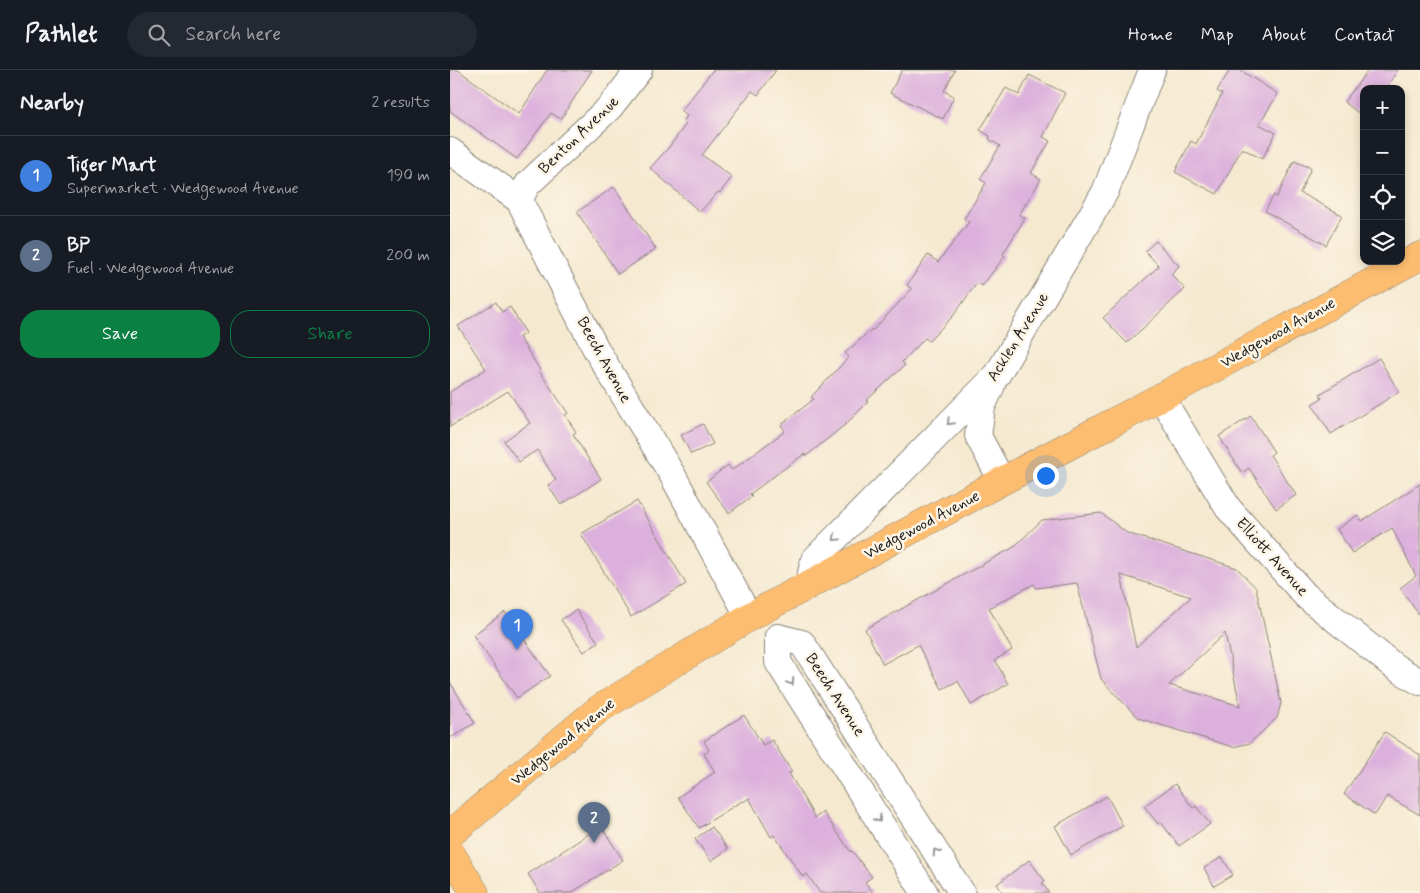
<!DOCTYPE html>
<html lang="en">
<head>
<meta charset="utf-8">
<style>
  body { margin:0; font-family:Mynerve,sans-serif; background:#242831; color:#f1f3f6 }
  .controls { position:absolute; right:15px; top:15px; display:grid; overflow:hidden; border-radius:10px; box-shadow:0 2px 8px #0003 }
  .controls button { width:45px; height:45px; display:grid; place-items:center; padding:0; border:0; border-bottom:1px solid #363941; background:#171b24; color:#f1f3f6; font:25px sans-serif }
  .you { position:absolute; left:595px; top:405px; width:18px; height:18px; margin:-12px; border:4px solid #fff; border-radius:50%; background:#1a73e8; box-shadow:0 0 0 8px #1a73e833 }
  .badge { display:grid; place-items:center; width:32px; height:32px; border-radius:50%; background:#0b8043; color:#fff; font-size:16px; font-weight:700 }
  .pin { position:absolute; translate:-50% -41px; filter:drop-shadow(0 1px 2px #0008) }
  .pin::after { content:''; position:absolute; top:26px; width:18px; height:15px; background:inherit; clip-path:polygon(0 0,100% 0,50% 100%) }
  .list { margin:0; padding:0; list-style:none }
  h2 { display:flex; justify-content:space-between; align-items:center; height:65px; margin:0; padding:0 20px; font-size:21px }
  h2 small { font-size:16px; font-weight:400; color:#9ea1a6 }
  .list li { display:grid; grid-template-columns:32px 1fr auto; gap:15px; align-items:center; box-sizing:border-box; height:80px; padding:0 20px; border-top:1px solid #363941 }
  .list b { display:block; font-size:19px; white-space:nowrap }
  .list p { margin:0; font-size:16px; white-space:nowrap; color:#9ea1a6 }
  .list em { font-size:16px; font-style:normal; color:#9ea1a6 }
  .actions { display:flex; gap:10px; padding:15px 20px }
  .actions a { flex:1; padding:11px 0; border:1px solid #0b8043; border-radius:20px; text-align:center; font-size:18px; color:#0b8043 }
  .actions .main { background:#0b8043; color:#fff }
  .icon { flex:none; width:28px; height:28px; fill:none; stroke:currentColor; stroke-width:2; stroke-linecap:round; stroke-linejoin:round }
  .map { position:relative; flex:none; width:970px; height:823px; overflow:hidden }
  header { display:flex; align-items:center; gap:30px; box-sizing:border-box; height:70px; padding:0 25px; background:#171b24; border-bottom:1px solid #363941 }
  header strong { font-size:24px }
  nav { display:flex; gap:28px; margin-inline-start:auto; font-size:18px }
  .search { width:350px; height:45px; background:#242831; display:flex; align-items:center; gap:12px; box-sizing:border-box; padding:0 18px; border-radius:28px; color:#9ea1a6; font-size:19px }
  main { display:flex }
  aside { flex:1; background:#171b24 }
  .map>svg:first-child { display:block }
  .building { fill:#dcb0dd; fill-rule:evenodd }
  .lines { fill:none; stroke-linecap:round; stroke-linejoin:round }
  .minor-casing { stroke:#888276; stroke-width:28 }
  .major-casing { stroke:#888276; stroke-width:29 }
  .minor { stroke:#fff; stroke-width:26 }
  .major { stroke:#fcbd6f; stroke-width:28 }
  .oneway { stroke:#999 }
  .labels { text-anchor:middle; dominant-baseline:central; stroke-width:5; stroke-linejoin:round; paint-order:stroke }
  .street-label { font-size:16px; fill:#1c1c1c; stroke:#fcf5e5 }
</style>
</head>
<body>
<header>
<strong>Pathlet</strong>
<div class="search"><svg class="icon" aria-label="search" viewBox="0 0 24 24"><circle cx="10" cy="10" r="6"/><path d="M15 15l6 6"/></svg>Search here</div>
<nav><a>Home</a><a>Map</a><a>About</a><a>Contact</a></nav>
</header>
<main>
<aside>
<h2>Nearby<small>2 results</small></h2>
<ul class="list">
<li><span class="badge" style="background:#3f7fe0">1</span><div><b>Tiger Mart</b><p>Supermarket · Wedgewood Avenue</p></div><em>190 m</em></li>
<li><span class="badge" style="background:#5c6f8a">2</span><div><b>BP</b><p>Fuel · Wedgewood Avenue</p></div><em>200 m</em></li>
</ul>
<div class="actions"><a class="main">Save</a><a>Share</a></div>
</aside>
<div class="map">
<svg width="970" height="823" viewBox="0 0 970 823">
  <rect width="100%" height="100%" fill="#fcf5e5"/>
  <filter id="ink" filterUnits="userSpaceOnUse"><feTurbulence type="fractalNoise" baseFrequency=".02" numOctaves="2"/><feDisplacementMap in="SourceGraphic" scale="10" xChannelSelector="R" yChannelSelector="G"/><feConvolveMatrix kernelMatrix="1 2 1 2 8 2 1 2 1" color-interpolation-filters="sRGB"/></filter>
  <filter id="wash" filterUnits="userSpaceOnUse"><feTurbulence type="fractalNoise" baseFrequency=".0096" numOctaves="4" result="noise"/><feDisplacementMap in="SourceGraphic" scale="20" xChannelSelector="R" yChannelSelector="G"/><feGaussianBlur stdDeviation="1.12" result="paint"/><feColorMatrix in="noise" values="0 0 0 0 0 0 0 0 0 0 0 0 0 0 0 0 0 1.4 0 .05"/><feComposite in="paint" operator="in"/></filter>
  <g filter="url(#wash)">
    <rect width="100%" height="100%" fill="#f5e9d0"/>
    <g id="blocks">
      <g class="building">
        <polygon points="0,0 8,0 69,44 97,0 142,0 111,49 101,43 67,89 0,41"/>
        <polygon points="263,0 326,0 308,25 302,21 252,85 282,107 270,123 268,122 250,142 200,98 220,76 236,54 233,52 237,46 231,41"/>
        <polygon points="452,0 505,0 494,21 504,26 493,49 440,23"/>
        <polygon points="780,0 790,0 828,24 809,54 826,63 812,89 792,78 767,124 725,102 741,71 746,74 772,24 767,21"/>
        <polygon points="918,0 948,0 935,19 914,19 914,47 894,32"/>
        <polygon points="579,5 615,23 593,67 600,71 581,103 591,109 569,145 575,148 553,184 555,186 532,216 527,213 503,246 479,271 475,268 452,292 455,295 416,331 418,332 396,354 356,386 354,384 300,424 302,426 279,443 256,412 278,395 282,400 335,361 331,355 364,329 361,327 399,287 395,283 422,259 423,260 462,219 457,215 478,185 488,192 519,152 514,149 536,113 530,109 550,76 539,69 540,66 530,60 556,18 569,25"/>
        <polygon points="844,91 861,98 850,123 892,145 876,175 815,141 824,125 827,127"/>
        <polygon points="164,117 206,179 168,204 127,142"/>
        <polygon points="706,171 729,196 721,204 735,219 677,273 653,248 709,196 695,181"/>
        <polygon points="46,232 52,242 60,237 76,263 69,267 90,300 89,301 118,343 115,345 126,362 123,364 151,409 111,435 98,415 106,410 87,380 69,392 54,371 80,353 58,321 0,357 0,322 36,299 8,256"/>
        <polygon points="929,288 949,322 881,364 862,334 872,328 870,324"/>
        <polygon points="801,346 824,382 820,385 846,425 826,439 799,398 792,403 769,366"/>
        <polygon points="253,354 263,374 241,384 231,365"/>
        <polygon points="970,414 970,546 950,518 966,506 942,458 902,483 887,459 908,445 912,451"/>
        <polygon points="187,431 236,514 181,547 131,464"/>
        <path d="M651,443L677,463L787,498L806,518L831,633L827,648L800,673L783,677L688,648L651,609L627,513L586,518L584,514L539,538L562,580L545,590L558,614L521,635L508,611L492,619L468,575L433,594L415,559L564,477L592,450ZM671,505L741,527L686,577ZM775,563L790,636L719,615Z"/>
        <polygon points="126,540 148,572 134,582 111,550"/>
        <polygon points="55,542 100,606 67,628 23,565"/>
        <polygon points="0,612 25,653 0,668"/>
        <polygon points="294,645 313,675 322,670 342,702 339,703 365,748 373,742 401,782 402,781 422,807 415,812 423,823 370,823 357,804 353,807 324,765 321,767 299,728 293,732 292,731 249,758 228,727 265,702 254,684 259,680 254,671"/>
        <polygon points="935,662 970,685 970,745 937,726 925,745 894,724"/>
        <polygon points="725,714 743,738 746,736 760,754 729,776 711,752 708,754 694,736"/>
        <polygon points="657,726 673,756 621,785 605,756"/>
        <polygon points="151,756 173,790 121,823 90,823 78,804"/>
        <polygon points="262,757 278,779 261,791 245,769"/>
        <polygon points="772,787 783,805 764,816 754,798"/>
        <polygon points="579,790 595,811 592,813 599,823 553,823 547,814"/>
      </g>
    </g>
  </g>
  <g filter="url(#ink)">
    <use href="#blocks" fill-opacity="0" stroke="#888276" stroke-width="1"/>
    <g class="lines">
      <g class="minor-casing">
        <g id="minor">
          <polyline points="0,81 69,130 147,281 223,406 299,547"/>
          <polyline points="69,130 78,114 160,37 189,0"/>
          <polyline points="542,315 532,337 528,366 552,411"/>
          <polyline points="711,327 778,438 856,526 945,597 970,612"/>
          <polyline points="358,516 364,490 547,305 655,122 702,0"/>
          <polyline points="328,567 352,573 512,823"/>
          <polyline points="328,567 328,592 475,823"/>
        </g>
      </g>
      <g class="major-casing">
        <g id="major">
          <polyline points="0,764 149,639 299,547 552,411 711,327 970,186"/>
          <polyline points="0,782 25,823"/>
        </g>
      </g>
      <use href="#minor" class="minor"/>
      <use href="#major" class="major"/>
    </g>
    <defs><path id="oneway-chevron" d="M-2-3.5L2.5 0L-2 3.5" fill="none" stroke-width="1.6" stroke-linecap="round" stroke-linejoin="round" transform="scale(1.25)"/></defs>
    <g class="oneway">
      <use href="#oneway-chevron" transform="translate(500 352) rotate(135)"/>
      <use href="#oneway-chevron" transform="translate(386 468) rotate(135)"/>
      <use href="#oneway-chevron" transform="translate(341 612) rotate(58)"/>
      <use href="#oneway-chevron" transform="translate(428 749) rotate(58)"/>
      <use href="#oneway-chevron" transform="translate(486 782) rotate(-123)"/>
    </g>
  </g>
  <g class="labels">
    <g class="street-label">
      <text transform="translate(129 65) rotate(-44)">Benton Avenue</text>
      <text transform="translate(828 263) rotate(-29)">Wedgewood Avenue</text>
      <text transform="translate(568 267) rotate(-58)">Acklen Avenue</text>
      <text transform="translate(154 290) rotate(61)">Beech Avenue</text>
      <text transform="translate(472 455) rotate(-28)">Wedgewood Avenue</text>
      <text transform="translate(822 487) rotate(48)">Elliott Avenue</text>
      <text transform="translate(385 625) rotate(57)">Beech Avenue</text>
      <text transform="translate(113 672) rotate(-39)">Wedgewood Avenue</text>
    </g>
  </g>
</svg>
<div class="controls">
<button>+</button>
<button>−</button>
<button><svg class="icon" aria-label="locate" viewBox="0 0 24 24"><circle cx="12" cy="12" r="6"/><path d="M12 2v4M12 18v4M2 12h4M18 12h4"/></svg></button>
<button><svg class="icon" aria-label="layers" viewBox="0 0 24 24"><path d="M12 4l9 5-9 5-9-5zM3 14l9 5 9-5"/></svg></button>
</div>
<div class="you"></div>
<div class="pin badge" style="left:67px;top:580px;background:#3f7fe0">1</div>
<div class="pin badge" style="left:144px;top:773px;background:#5c6f8a">2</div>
</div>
</main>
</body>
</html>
